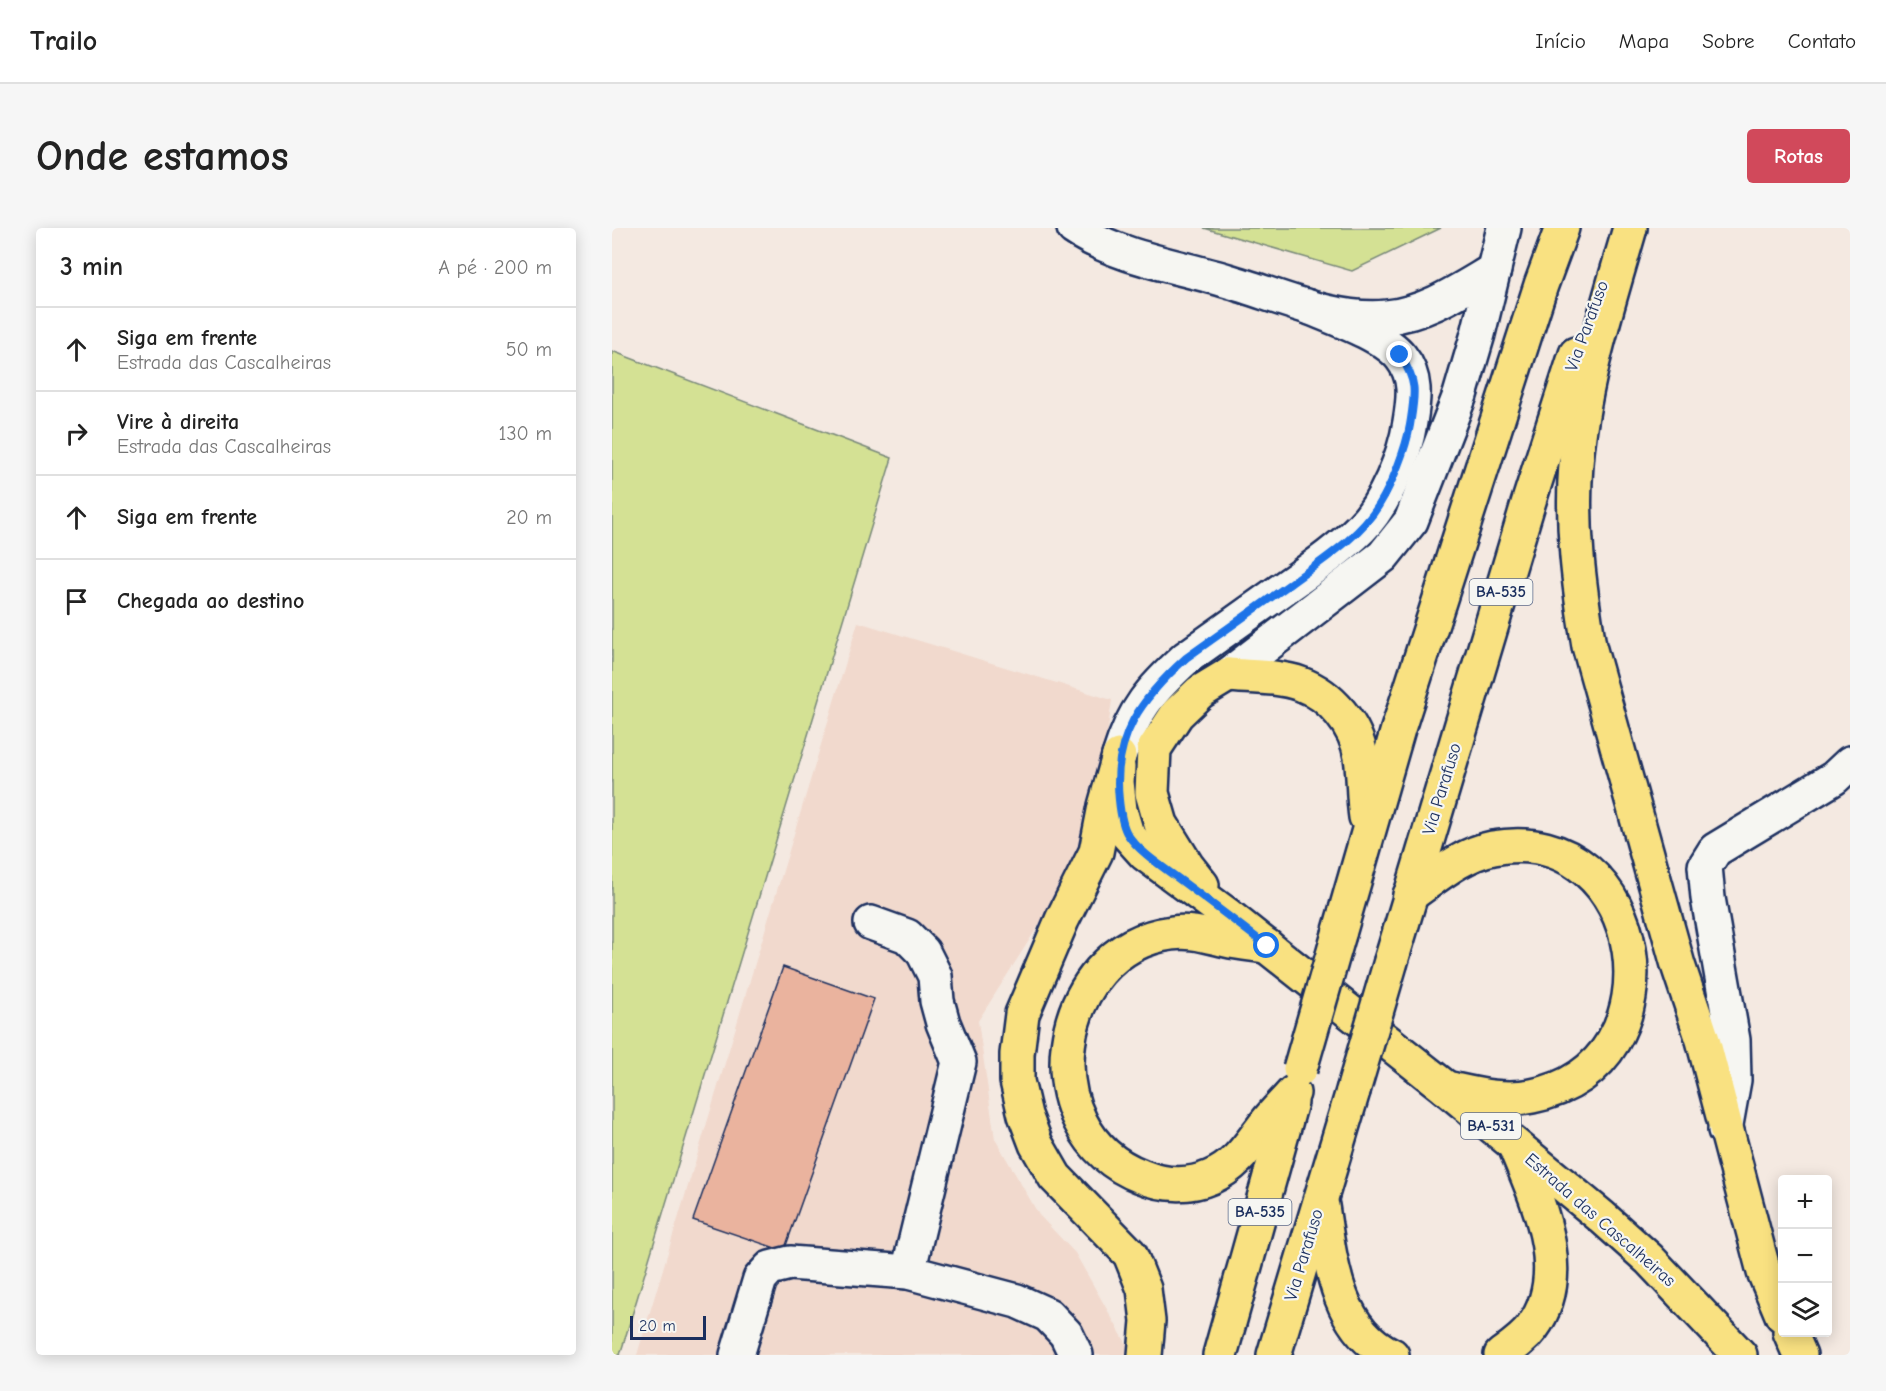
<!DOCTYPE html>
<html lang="pt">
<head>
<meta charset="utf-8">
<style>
  body { margin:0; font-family:"Comic Neue",sans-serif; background:#f6f6f6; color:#222 }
  .controls { position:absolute; right:18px; bottom:18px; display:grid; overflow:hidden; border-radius:6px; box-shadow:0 3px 15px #0003 }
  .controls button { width:54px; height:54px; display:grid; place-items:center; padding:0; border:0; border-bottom:2px solid #e0e0e0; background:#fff; color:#222; font:30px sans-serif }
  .scale { position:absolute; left:18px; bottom:15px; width:76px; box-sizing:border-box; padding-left:6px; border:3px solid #1b2f5e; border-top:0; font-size:16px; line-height:21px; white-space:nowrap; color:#1b2f5e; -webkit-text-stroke:4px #f6f6f2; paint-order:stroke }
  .stop { position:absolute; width:18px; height:18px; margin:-14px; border:4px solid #1a73e8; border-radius:50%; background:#fff }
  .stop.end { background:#1a73e8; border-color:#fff; box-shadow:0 2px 6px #0008 }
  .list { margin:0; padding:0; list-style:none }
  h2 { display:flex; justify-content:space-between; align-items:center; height:78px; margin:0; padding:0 24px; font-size:26px }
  h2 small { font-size:20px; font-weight:400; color:#767676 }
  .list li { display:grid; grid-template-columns:39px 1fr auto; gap:18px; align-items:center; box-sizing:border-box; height:84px; padding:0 24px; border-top:2px solid #e0e0e0 }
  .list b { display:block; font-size:22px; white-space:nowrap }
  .list p { margin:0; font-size:20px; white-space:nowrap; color:#767676 }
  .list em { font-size:20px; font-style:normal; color:#767676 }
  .icon { flex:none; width:33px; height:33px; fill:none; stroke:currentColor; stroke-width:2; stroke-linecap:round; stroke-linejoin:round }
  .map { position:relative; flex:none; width:1238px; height:1127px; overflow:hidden; border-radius:6px }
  header { display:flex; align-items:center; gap:36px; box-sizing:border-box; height:84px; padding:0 30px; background:#fff; border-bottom:2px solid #e0e0e0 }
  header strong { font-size:28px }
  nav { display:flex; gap:33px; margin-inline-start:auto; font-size:21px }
  .intro { display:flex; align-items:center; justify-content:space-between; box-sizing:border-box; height:144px; padding:0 36px }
  h1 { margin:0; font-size:42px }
  .button { padding:15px 27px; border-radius:6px; background:#d1495b; color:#fff; font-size:21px; font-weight:700 }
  main { display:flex; gap:36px; padding:0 36px }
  aside { flex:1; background:#fff; border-radius:6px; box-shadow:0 3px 15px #0003 }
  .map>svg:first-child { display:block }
  .built { fill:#f1d9cd }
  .green { fill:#d4e194; stroke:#788879; stroke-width:1.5 }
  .building { fill:#eab39e; stroke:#1b2f5e; stroke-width:1.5 }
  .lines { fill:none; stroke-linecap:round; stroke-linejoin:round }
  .minor-casing { stroke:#1b2f5e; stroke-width:38 }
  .major-casing { stroke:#1b2f5e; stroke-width:38 }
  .highway-casing { stroke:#1b2f5e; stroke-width:38 }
  .minor { stroke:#f6f6f2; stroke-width:33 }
  .major { stroke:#f9e181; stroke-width:33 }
  .highway { stroke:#f9e181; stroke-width:33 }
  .highway-bridge-casing { stroke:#1b2f5e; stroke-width:38; stroke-linecap:butt }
  .highway-bridge { stroke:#f9e181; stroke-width:33 }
  .route { stroke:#1a73e8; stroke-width:8 }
  .labels { text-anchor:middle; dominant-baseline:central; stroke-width:4.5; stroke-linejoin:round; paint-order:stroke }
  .shield { fill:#f6f6f2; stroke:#5d6b8a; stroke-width:1.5 }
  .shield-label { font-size:16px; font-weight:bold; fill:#1b2f5e }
  .street-label { font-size:18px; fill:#1b2f5e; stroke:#f6f6f2 }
</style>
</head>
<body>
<header>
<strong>Trailo</strong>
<nav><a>Início</a><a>Mapa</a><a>Sobre</a><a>Contato</a></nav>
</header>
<div class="intro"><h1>Onde estamos</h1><a class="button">Rotas</a></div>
<main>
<aside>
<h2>3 min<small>A pé · 200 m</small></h2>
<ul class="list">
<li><svg class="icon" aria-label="ahead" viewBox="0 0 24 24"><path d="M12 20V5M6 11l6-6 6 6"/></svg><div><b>Siga em frente</b><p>Estrada das Cascalheiras</p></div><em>50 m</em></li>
<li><svg class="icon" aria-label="right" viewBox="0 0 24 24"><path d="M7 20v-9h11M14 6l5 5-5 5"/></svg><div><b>Vire à direita</b><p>Estrada das Cascalheiras</p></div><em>130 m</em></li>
<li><svg class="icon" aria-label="ahead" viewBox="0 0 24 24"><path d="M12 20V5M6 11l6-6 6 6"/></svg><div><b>Siga em frente</b></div><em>20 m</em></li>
<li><svg class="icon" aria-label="arrive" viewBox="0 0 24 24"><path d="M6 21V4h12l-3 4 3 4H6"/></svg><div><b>Chegada ao destino</b></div></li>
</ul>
</aside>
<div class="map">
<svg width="1238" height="1127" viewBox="0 0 1238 1127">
  <rect width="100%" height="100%" fill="#f4e9e1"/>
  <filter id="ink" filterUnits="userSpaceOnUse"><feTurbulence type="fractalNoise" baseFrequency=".0167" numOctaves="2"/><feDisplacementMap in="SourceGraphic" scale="12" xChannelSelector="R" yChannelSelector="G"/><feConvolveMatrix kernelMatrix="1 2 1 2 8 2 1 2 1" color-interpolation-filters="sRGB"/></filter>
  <g filter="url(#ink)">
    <polygon class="built" points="246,394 500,472 480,613 366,793 383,911 427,987 463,1025 518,1122 517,1127 25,1127"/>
    <g class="green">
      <polygon points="592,0 829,0 740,43"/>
      <polygon points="0,123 280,230 8,1127 0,1127"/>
    </g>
    <polygon class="building" points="171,739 262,771 172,1023 81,992"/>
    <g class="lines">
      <g class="minor-casing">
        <g id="minor">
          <path d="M462,0C504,29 566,38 616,53C665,67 723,95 775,89C815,85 848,62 882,42"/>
          <polyline points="616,447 771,328 799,293 848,167 866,106 892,0"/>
          <path d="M507,528C521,482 539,462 574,430C609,405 643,381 678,356C702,339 728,321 749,300C773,276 793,228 798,194C802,170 805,149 789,129C772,107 720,89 694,78"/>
          <polyline points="259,695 295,708 311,724 323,748 325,773 331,795 347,834 296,1044"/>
          <polyline points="1113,902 1122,852 1121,812 1096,670 1093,638 1103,622 1222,550 1238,535"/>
          <polyline points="125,1127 148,1051 158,1040 178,1035 296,1044 405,1073 436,1087 454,1106 464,1127"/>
        </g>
      </g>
      <g class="major-casing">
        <g id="major">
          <polyline points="506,539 505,554 508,582 515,606 533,626 614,686 834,860 990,989 1037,1031 1128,1127"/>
          <polyline points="590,657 575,638 549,596 540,565 542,521 565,486 588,464 616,447"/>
        </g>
      </g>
      <g class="highway-casing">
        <g id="highway">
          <path d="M1018,0C996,77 970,156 964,236C959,297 967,357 977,418L1066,737L1091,812L1152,1044L1170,1087"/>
          <path d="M616,447C639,449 667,448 689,456C719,467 744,497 749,529C752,548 751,569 754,589"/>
          <polyline points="507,528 493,578 484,624 450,692 410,786 405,826 405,853 413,887 424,916 443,949 518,1026 532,1061 536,1093 533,1127"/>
          <path d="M798,667C824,649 850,626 881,620C1037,591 1075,839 920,868C890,874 862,866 834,860"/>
          <polyline points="727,706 786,501 929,57 950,0"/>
          <path d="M655,718C641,716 627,715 614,712C596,708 579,702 560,705C440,720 414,904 529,948C551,957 576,959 599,949C625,938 637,917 654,895C662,885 672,875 681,865"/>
          <polyline points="779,733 916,276 964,126"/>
          <path d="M710,978C718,1030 724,1102 780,1127"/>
          <polyline points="1178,1104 1188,1127"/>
          <polyline points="608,1127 679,874"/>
          <polyline points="662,1127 741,863"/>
          <path d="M889,1127C900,1119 912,1111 920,1100C961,1045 925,972 903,918"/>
        </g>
      </g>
      <use href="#minor" class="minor"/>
      <use href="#major" class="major"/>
      <use href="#highway" class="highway"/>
      <g class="highway-bridge-casing">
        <g id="highway-bridge">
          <polyline points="688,841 727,706"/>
          <polyline points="741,863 779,733"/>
        </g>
      </g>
      <use href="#highway-bridge" class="highway-bridge"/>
    </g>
  </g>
  <g class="lines" filter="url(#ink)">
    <path class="route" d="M655,718C627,696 599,675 571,654C553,640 529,626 516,607C510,598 508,582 507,572C500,508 530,470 574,430C609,405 644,380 678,356C709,333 747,310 767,277C780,256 794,221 798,197C803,165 806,155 788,127"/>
  </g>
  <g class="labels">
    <g class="shield">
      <rect x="857.5" y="351" width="63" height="26" rx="4.5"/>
      <rect x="849" y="885" width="60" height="26" rx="4.5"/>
      <rect x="616.5" y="971" width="63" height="26" rx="4.5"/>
    </g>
    <g class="shield-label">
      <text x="889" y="364">BA-535</text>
      <text x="879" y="898">BA-531</text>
      <text x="648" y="984">BA-535</text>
    </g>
    <g class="street-label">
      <text transform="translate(975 98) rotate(-70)">Via Parafuso</text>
      <text transform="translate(830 561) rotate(-73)">Via Parafuso</text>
      <text transform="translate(988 992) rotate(41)">Estrada das Cascalheiras</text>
      <text transform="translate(692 1027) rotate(-73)">Via Parafuso</text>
    </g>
  </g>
</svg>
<div class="controls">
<button>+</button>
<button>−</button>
<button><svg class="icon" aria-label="layers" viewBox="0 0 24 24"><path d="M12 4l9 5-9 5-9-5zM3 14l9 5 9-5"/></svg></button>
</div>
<div class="scale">20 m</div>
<div class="stop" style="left:655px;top:718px"></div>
<div class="stop end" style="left:788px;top:127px"></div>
</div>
</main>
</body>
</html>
